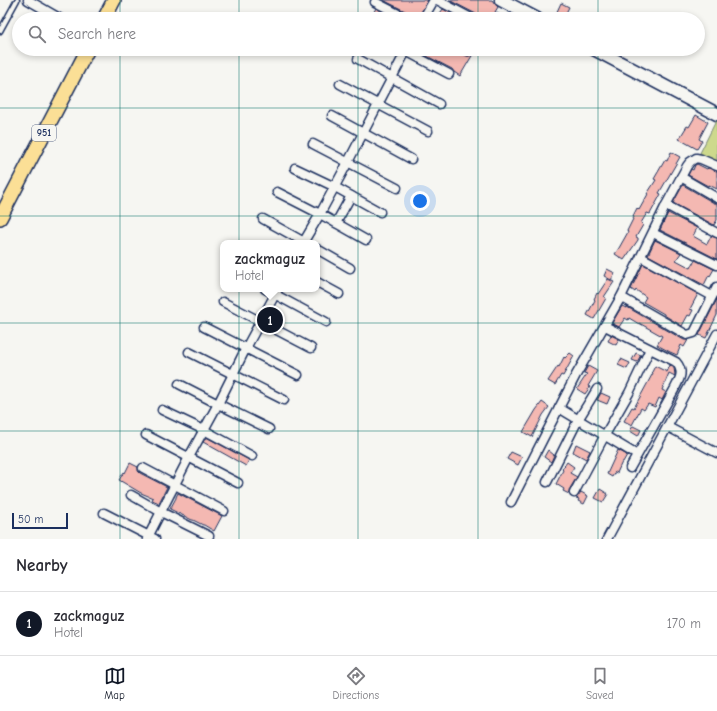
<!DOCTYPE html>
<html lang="en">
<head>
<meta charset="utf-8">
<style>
  body { margin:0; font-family:"Comic Neue",sans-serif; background:#f2f2f3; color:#2b2b33 }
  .scale { position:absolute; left:12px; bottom:10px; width:56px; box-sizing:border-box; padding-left:4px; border:2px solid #1b2f5e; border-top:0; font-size:11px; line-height:14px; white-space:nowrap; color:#1b2f5e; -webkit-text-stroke:3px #f6f6f2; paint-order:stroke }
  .you { position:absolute; left:420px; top:201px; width:14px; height:14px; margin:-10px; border:3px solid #fff; border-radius:50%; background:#1a73e8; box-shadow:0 0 0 6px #1a73e833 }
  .badge { display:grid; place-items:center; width:26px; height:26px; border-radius:50%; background:#111827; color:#fff; font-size:13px; font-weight:700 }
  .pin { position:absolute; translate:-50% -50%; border:2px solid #fff; box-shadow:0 1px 4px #0006 }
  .popup { position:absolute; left:220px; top:240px; width:100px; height:52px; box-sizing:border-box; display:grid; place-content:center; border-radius:8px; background:#fff; filter:drop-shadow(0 1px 3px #0005); font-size:13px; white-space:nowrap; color:#7c7c81 }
  .popup b { font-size:15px; color:#2b2b33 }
  .popup::after { content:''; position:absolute; left:50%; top:100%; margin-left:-8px; border:8px solid transparent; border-top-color:#fff }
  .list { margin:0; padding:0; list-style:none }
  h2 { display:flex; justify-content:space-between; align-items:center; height:52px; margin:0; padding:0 16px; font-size:17px }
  h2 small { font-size:13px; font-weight:400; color:#7c7c81 }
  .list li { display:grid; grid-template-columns:26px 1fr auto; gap:12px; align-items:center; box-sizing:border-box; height:64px; padding:0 16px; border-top:1px solid #e1e1e2 }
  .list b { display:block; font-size:15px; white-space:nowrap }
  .list p { margin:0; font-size:13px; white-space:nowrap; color:#7c7c81 }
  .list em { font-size:13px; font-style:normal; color:#7c7c81 }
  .icon { flex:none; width:22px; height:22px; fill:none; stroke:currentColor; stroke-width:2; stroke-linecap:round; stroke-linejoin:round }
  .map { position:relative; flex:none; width:717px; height:539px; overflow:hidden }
  .search { position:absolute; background:#fff; box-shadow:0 2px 6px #0003; left:12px; right:12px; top:12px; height:44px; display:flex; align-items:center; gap:10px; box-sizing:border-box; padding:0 14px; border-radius:22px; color:#7c7c81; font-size:15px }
  .sheet { height:116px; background:#fff }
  nav { display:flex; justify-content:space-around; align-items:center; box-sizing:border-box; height:56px; border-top:1px solid #e1e1e2; background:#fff; font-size:11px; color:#7c7c81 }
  nav a { display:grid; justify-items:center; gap:2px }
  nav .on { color:#111827 }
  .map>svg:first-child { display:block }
  .green { fill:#cdd98c; stroke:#748475 }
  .building { fill:#f4b8b2; stroke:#1b2f5e }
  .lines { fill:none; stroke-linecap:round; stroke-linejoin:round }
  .lane-casing { stroke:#1b2f5e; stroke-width:7 }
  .street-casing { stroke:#1b2f5e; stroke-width:11 }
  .secondary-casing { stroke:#1b2f5e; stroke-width:15 }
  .primary-casing { stroke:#1b2f5e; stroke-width:16 }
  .lane { stroke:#f6f6f2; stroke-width:4 }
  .street { stroke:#f6f6f2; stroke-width:8 }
  .secondary { stroke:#f6f6f2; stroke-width:12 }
  .primary { stroke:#fbdf96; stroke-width:13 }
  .grid { fill:none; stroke:#0f766e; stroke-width:1; stroke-opacity:0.55 }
  .labels { text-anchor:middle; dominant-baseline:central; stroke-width:4; stroke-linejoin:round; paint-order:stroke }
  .shield { fill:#f6f6f2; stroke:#5d6b8a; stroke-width:1 }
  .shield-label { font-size:10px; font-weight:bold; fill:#1b2f5e }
</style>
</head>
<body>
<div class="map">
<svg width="717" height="539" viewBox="0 0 717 539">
  <rect width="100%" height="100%" fill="#f6f6f2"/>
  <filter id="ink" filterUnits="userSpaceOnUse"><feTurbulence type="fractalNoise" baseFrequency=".025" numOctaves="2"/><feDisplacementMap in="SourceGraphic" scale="8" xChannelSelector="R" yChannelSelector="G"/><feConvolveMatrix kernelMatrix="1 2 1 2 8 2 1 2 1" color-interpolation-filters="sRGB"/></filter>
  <g filter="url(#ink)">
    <polygon class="green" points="716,121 717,122 717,164 699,155"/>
    <g class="building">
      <polygon points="383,0 428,0 418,19 413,19 413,16 411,14"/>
      <polygon points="449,0 492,0 495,4 498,7 495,12 507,19 478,19 478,16 476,14"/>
      <polygon points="561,3 569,7 563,19 555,16"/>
      <polygon points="376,8 396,19 370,19"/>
      <polygon points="443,9 461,19 436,19"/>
      <polygon points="421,49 460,49 462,53 468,56 472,54 473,52 473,49 476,49 460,76 454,72 452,69 419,52"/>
      <polygon points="696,115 708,122 699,139 702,141 697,149 679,139 687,126 689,127"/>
      <polygon points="671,152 680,157 662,188 659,193 661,194 650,214 647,213 641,223 643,225 636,237 638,238 638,240 624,260 615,254 619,248 628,232 627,231 634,217 633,216 637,208 639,210 648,194 647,194 656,180 654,179 665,160 667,161"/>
      <polygon points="697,164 707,169 708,168 717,171 717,189 709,185 708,186 688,175 691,169 693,170 695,165"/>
      <polygon points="683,185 714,203 717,203 717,220 714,225 673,203"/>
      <polygon points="668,213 697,228 693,236 707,244 711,236 717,238 717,259 660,230"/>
      <polygon points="655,240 681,253 676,260 691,268 695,260 714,269 710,276 709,275 704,285 648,255"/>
      <polygon points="643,264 698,294 690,309 693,310 690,316 688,315 682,326 664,315 664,314 643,302 646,297 636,290 635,292 631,289"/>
      <polygon points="607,269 615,273 611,280 604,276"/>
      <polygon points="608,279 614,282 604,297 606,298 605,300 594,319 587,315 595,300 594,299 597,293 598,294"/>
      <polygon points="717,299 717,315 706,338 699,335"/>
      <polygon points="622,306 626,308 627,307 684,340 688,340 684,347 681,345 677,355 670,352 657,345 662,336 639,323 639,324 629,318 628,320 625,318 619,327 612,323"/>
      <polygon points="611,335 619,339 616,345 608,341"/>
      <polygon points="570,353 574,356 563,376 561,375 555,385 548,381 558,366 559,367 564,357 565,358"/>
      <polygon points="636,353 641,355 637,362 632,360"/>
      <polygon points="621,359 630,363 627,369 618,365"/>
      <polygon points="670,365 674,368 675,375 675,376 669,373 662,390 666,392 662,400 659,398 655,407 648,404 644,410 641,408 632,425 624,421 632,407 634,408 653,373 652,372 655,366 667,372"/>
      <polygon points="588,366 597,371 588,386 590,387 585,394 577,389 587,374 584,373"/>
      <polygon points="601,393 610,397 607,404 597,400"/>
      <polygon points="542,402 549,407 543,415 532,437 523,432 536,410"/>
      <polygon points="633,426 641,430 638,436 630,431"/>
      <polygon points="206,437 249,460 246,466 203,442"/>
      <polygon points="576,444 590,451 586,459 573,452"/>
      <polygon points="548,450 554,455 551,462 544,457"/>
      <polygon points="618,450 627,455 623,462 622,462 617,473 615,472 612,477 607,474"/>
      <polygon points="511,452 522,457 518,465 507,459"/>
      <polygon points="567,462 574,467 570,473 577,477 569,490 569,494 563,491 564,489 556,484 563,470 562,469"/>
      <polygon points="130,463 138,467 138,471 140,473 167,487 159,503 152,500 153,498 141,493 119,480 124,472 125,473"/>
      <polygon points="600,489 608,494 603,502 595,498"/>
      <polygon points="581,492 588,496 584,504 578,501 579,499 576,498"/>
      <polygon points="178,493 222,516 214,531 204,525 203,525 193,520 192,520 170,509 176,498 176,497"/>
    </g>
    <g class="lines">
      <g class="lane-casing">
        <polyline id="lane" points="0,31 17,0"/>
      </g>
      <g class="street-casing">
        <g id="street">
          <polyline points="28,0 61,19"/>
          <polyline points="437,0 473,19"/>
          <polyline points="375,2 408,19"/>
          <polyline points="423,19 434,0"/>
          <polyline points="402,49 449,74"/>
          <polyline points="465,49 468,51"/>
          <polyline points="358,59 439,104"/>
          <polyline points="340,84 428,131"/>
          <polyline points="332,116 411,159"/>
          <polyline points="313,144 397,188"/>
          <polyline points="295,168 335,187 380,212"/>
          <polyline points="681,177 717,198"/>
          <polyline points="277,192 320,214 366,240"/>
          <polyline points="666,205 717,233"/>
          <polyline points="263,219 306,243"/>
          <polyline points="336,223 351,196"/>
          <polyline points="653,233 717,265"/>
          <polyline points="303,243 320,214 348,162 407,49"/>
          <polyline points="317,249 350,268"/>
          <polyline points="641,257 712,296"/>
          <polyline points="317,282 339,294"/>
          <polyline points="265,289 326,322"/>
          <polyline points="621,297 687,335 694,333 717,287"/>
          <polyline points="223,302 311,348"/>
          <path d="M605,326L676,362C685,372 679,380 674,390L630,468"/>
          <polyline points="204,327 298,375"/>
          <polyline points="189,352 284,400"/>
          <polyline points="179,384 218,404 269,429"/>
          <polyline points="162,410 204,430 252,456"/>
          <polyline points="668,427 717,453"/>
          <polyline points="146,435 238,483"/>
          <polyline points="637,455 559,408 576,375 621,297 666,205 687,166 690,162 696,158 701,159 717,166"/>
          <polyline points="143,468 224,511"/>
          <polyline points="547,482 578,420 597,389"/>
          <polyline points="574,493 605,435 629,393 650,349"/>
          <polyline points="131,495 161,512 209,536"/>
          <polyline points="511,502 543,439 559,408"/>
          <polyline points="104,513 155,539"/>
          <polyline points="147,539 189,457 218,404 246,348 278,289"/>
          <polyline points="607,539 717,334"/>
        </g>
      </g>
      <g class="secondary-casing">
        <g id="secondary">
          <polyline points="501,0 537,19"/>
          <polyline points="594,49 717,114"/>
        </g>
      </g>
      <g class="primary-casing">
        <g id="primary">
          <polyline points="104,19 114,0"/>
          <polyline points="0,218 88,49"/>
        </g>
      </g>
      <use href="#lane" class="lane"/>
      <use href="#street" class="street"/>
      <use href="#secondary" class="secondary"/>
      <use href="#primary" class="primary"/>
    </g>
  </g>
  <path class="grid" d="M120,0V19M239,0V19M358,0V19M478,0V19M598,0V19M120,49V539M239,49V539M358,49V539M478,49V539M598,49V539M0,108H717M0,216H717M0,323H717M0,431H717"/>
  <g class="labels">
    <rect class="shield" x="32" y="125" width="24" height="16" rx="3"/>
    <g class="shield-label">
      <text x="44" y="133">951</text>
    </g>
  </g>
</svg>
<div class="scale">50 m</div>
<div class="you"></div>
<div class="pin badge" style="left:270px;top:320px">1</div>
<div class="popup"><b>zackmaguz</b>Hotel</div>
<div class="search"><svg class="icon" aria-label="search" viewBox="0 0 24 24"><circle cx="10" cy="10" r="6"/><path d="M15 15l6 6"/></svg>Search here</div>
</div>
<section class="sheet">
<h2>Nearby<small></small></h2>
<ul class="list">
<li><span class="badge">1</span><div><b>zackmaguz</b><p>Hotel</p></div><em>170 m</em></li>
</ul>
</section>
<nav>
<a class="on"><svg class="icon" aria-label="map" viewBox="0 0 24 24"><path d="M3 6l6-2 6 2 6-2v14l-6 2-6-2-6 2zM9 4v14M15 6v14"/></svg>Map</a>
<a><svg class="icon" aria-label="directions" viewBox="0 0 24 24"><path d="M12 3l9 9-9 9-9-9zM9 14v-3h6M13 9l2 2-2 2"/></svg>Directions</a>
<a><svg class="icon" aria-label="saved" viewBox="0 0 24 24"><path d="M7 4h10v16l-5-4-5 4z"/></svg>Saved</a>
</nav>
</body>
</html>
